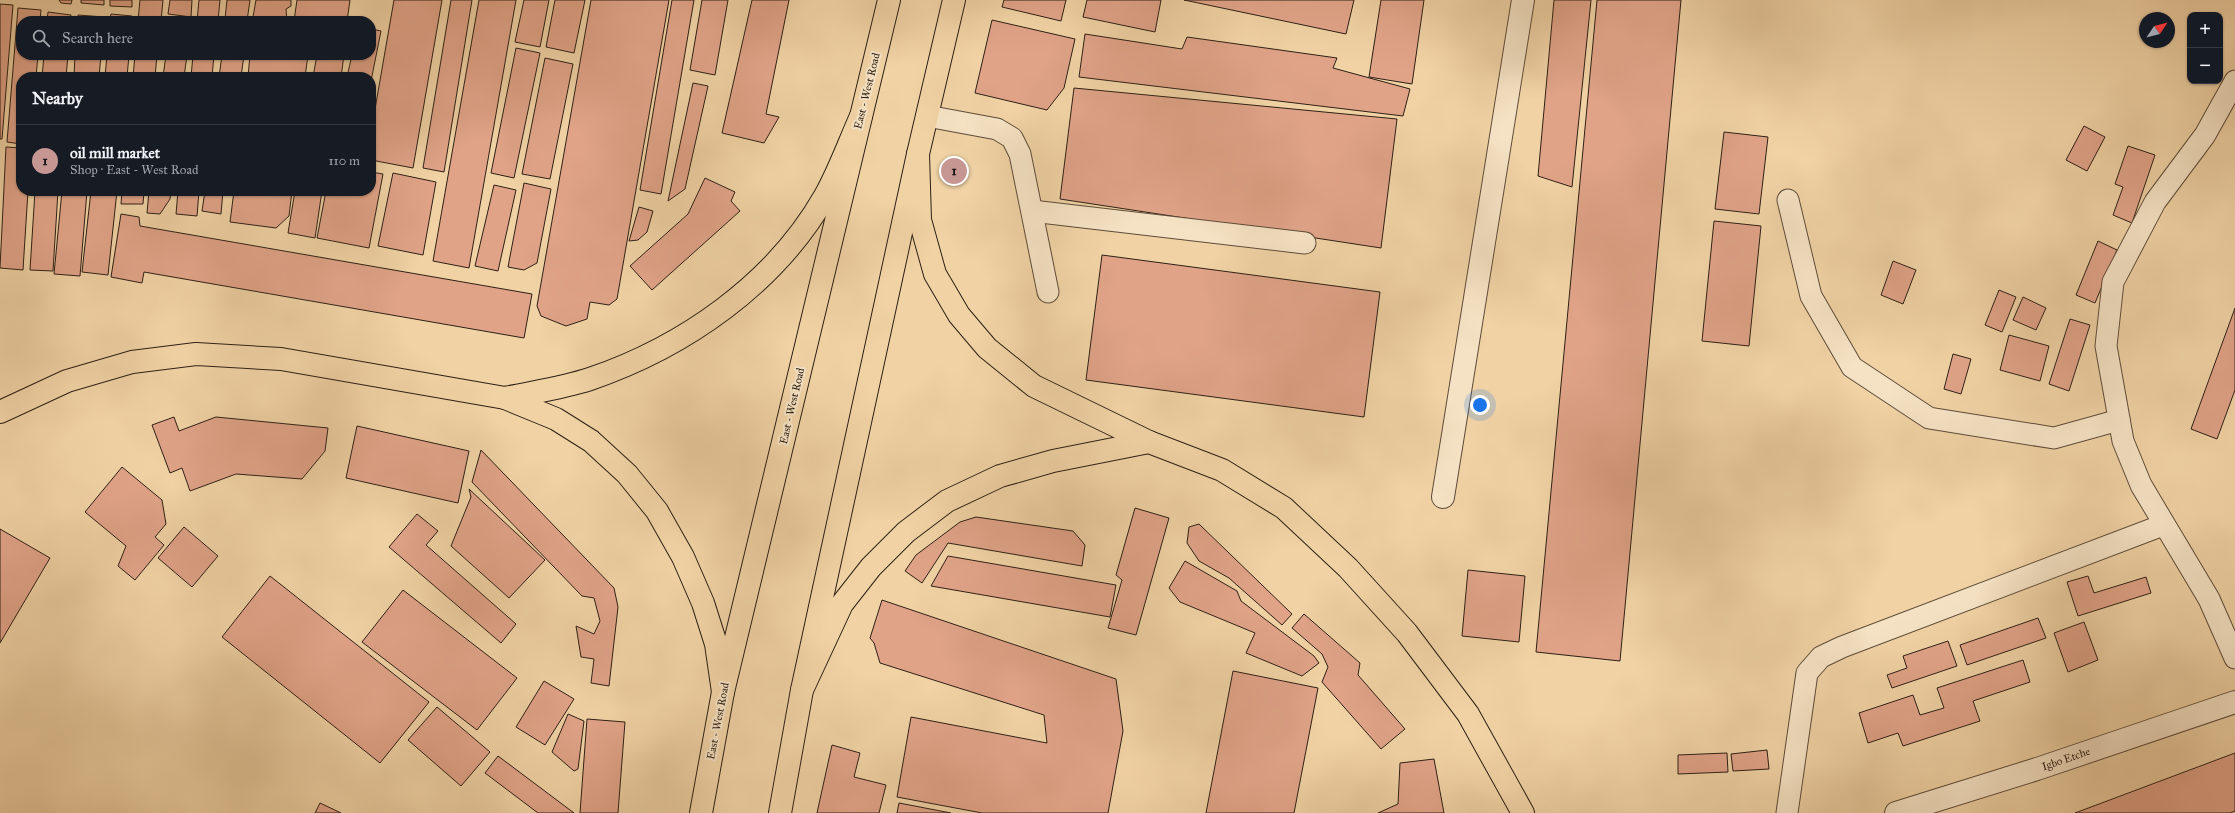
<!DOCTYPE html>
<html lang="en">
<head>
<meta charset="utf-8">
<style>
  body { margin:0; font-family:"IM FELL Great Primer",serif; background:#242831; color:#f1f3f6 }
  .controls { position:absolute; right:12px; top:12px; display:grid; overflow:hidden; border-radius:8px; box-shadow:0 1px 3px #0004 }
  .controls button { width:36px; height:36px; display:grid; place-items:center; padding:0; border:0; border-bottom:1px solid #363941; background:#171b24; color:#f1f3f6; font:20px sans-serif }
  .compass { position:absolute; left:2139px; top:12px; width:36px; height:36px; border-radius:50%; background:#171b24; box-shadow:0 1px 3px #0004; rotate:55deg }
  .you { position:absolute; left:1480px; top:405px; width:14px; height:14px; margin:-10px; border:3px solid #fff; border-radius:50%; background:#1a73e8; box-shadow:0 0 0 6px #1a73e833 }
  .badge { display:grid; place-items:center; width:26px; height:26px; border-radius:50%; background:#c59692; color:#111; font-size:13px; font-weight:700 }
  .pin { position:absolute; translate:-50% -50%; border:2px solid #fff; box-shadow:0 1px 4px #0006 }
  .list { margin:0; padding:0; list-style:none }
  h2 { display:flex; justify-content:space-between; align-items:center; height:52px; margin:0; padding:0 16px; font-size:17px }
  h2 small { font-size:13px; font-weight:400; color:#9ea1a6 }
  .list li { display:grid; grid-template-columns:26px 1fr auto; gap:12px; align-items:center; box-sizing:border-box; height:72px; padding:0 16px; border-top:1px solid #363941 }
  .list b { display:block; font-size:15px; white-space:nowrap }
  .list p { margin:0; font-size:13px; white-space:nowrap; color:#9ea1a6 }
  .list em { font-size:13px; font-style:normal; color:#9ea1a6 }
  .icon { flex:none; width:22px; height:22px; fill:none; stroke:currentColor; stroke-width:2; stroke-linecap:round; stroke-linejoin:round }
  .map { position:relative; flex:none; width:2235px; height:813px; overflow:hidden }
  .search { position:absolute; background:#171b24; box-shadow:0 1px 3px #0004; left:16px; top:16px; width:360px; height:44px; display:flex; align-items:center; gap:10px; box-sizing:border-box; padding:0 14px; border-radius:16px; color:#9ea1a6; font-size:15px }
  .panel { position:absolute; background:#171b24; box-shadow:0 1px 3px #0004; left:16px; top:72px; width:360px; height:124px; border-radius:16px }
  .map>svg:first-child { display:block }
  .building { fill:#e0a388; stroke:#2e2014 }
  .lines { fill:none; stroke-linecap:round; stroke-linejoin:round }
  .service-casing { stroke:#5e4c38; stroke-width:23 }
  .minor-casing { stroke:#5e4c38; stroke-width:24 }
  .tertiary-casing { stroke:#5e4c38; stroke-width:24 }
  .primary-casing { stroke:#2e2014; stroke-width:24 }
  .trunk-casing { stroke:#2e2014; stroke-width:24 }
  .service { stroke:#f5e2c4; stroke-width:21 }
  .minor { stroke:#f5e2c4; stroke-width:22 }
  .tertiary { stroke:#f5e2c4; stroke-width:22 }
  .primary { stroke:#f0d2a5; stroke-width:22 }
  .trunk { stroke:#f0d2a5; stroke-width:22 }
  .labels { text-anchor:middle; dominant-baseline:central; stroke-width:4; stroke-linejoin:round; paint-order:stroke }
  .street-label { font-size:11px; fill:#2e2014; stroke:#f5e2c4 }
</style>
</head>
<body>
<div class="map">
<svg width="2235" height="813" viewBox="0 0 2235 813">
  <rect width="100%" height="100%" fill="#f0d2a5"/>
  <filter id="stains"><feTurbulence type="fractalNoise" baseFrequency=".005" numOctaves="4"/><feColorMatrix values="0 0 0 0 .2 0 0 0 0 .09 0 0 0 0 .02 0 0 0 .5 -.17"/></filter>
  <radialGradient id="worn" r=".72"><stop offset=".6" stop-color="#630" stop-opacity="0"/><stop offset="1" stop-color="#630" stop-opacity=".3"/></radialGradient>
  <g class="building">
    <polygon points="59,0 72,0 71,4 61,3"/>
    <polygon points="81,0 104,0 104,5 81,3"/>
    <polygon points="110,0 132,0 132,7 110,6"/>
    <polygon points="140,0 163,0 161,21 138,21"/>
    <polygon points="170,0 192,0 191,17 168,14"/>
    <polygon points="199,0 220,0 218,21 197,21"/>
    <polygon points="227,0 250,0 247,21 225,19"/>
    <polygon points="256,0 291,0 291,6 286,9 287,21 253,17"/>
    <polygon points="297,0 350,0 347,21 294,21"/>
    <polygon points="394,0 442,0 413,168 371,160 371,132"/>
    <polygon points="451,0 472,0 444,172 423,168"/>
    <polygon points="479,0 516,0 469,268 433,261"/>
    <polygon points="524,0 549,0 540,47 515,42"/>
    <polygon points="555,0 585,0 574,53 546,47"/>
    <polygon points="591,0 669,0 617,299 609,305 590,302 587,319 566,326 541,316 537,306"/>
    <polygon points="672,0 694,0 661,194 640,190"/>
    <polygon points="702,0 728,0 715,75 690,70"/>
    <polygon points="752,0 789,0 766,114 779,117 764,143 722,133"/>
    <polygon points="1004,0 1066,0 1061,21 1002,7"/>
    <polygon points="1087,0 1161,0 1155,32 1083,17"/>
    <polygon points="1184,0 1354,0 1346,34"/>
    <polygon points="1381,0 1424,0 1412,84 1369,77"/>
    <polygon points="1554,0 1591,0 1572,187 1538,176"/>
    <polygon points="1597,0 1681,0 1620,661 1536,652"/>
    <polygon points="0,4 13,5 2,139 0,139"/>
    <polygon points="18,8 41,10 40,21 21,21 21,55 38,55 36,77 21,77 21,144 7,142"/>
    <polygon points="48,12 71,15 71,21 47,21"/>
    <polygon points="111,14 132,16 132,21 110,21"/>
    <polygon points="78,15 104,17 104,21 78,21"/>
    <polygon points="992,20 1075,39 1064,88 1047,110 975,93"/>
    <polygon points="371,29 381,31 371,81 371,77 347,77 352,55 371,55"/>
    <polygon points="1085,34 1182,49 1187,37 1337,58 1333,68 1410,89 1403,116 1079,77"/>
    <polygon points="516,48 540,53 514,178 491,173"/>
    <polygon points="44,55 68,55 66,77 42,77"/>
    <polygon points="75,55 101,55 99,77 74,77"/>
    <polygon points="107,55 129,55 127,77 105,77"/>
    <polygon points="135,55 157,55 155,77 133,77"/>
    <polygon points="166,55 187,55 184,77 163,77"/>
    <polygon points="193,55 214,55 212,77 191,77"/>
    <polygon points="222,55 244,55 241,77 219,77"/>
    <polygon points="250,55 308,55 305,77 248,77"/>
    <polygon points="317,55 344,55 341,77 313,77"/>
    <polygon points="545,58 573,64 550,179 522,174"/>
    <polygon points="693,83 708,86 685,189 668,201"/>
    <polygon points="1074,88 1397,119 1381,248 1060,199"/>
    <polygon points="2084,126 2105,137 2087,171 2066,160"/>
    <polygon points="1724,132 1768,137 1759,214 1715,209"/>
    <polygon points="2128,146 2155,155 2132,223 2113,215 2123,187 2115,184"/>
    <polygon points="6,147 21,148 21,191 28,191 23,270 0,268"/>
    <polygon points="371,172 383,174 369,248 317,238 326,191 371,191"/>
    <polygon points="393,173 436,182 423,255 378,246"/>
    <polygon points="705,178 735,192 731,201 740,211 652,290 630,266 688,214"/>
    <polygon points="524,183 551,189 537,263 524,270 508,267"/>
    <polygon points="494,185 516,190 498,271 475,266"/>
    <polygon points="35,191 58,191 53,271 30,270"/>
    <polygon points="62,191 87,191 80,276 54,274"/>
    <polygon points="91,191 117,191 108,275 82,272"/>
    <polygon points="122,191 144,191 143,204 121,204"/>
    <polygon points="149,191 171,191 170,199 160,214 147,213"/>
    <polygon points="178,191 199,191 197,216 176,214"/>
    <polygon points="205,191 223,191 221,214 202,211"/>
    <polygon points="234,191 292,191 289,216 276,228 230,222"/>
    <polygon points="295,191 322,191 315,238 288,233"/>
    <polygon points="639,207 653,211 647,232 638,240 629,241"/>
    <polygon points="121,214 139,217 140,226 532,294 524,338 144,272 142,283 111,277"/>
    <polygon points="1714,221 1761,226 1749,346 1702,341"/>
    <polygon points="2098,241 2117,250 2095,303 2076,295"/>
    <polygon points="1102,255 1380,292 1364,417 1086,380"/>
    <polygon points="1893,261 1916,270 1903,304 1881,295"/>
    <polygon points="1999,290 2016,297 2002,332 1985,325"/>
    <polygon points="2023,297 2046,308 2036,330 2013,320"/>
    <polygon points="2235,308 2235,390 2217,439 2191,429"/>
    <polygon points="2070,319 2090,325 2069,391 2049,384"/>
    <polygon points="2009,335 2049,346 2040,381 2000,370"/>
    <polygon points="1953,354 1971,359 1961,394 1944,389"/>
    <polygon points="174,417 179,431 216,417 328,428 325,451 302,479 236,474 190,491 182,468 170,473 152,425"/>
    <polygon points="357,426 469,451 458,503 346,478"/>
    <polygon points="481,450 614,588 618,607 609,686 591,683 594,659 581,657 576,626 594,634 600,621 594,598 582,596 472,482"/>
    <polygon points="122,467 162,500 166,524 155,537 164,545 135,580 118,566 126,546 85,512"/>
    <polygon points="469,489 545,560 509,598 451,546 471,497"/>
    <polygon points="1135,508 1169,518 1136,635 1108,628 1122,580 1116,575"/>
    <polygon points="417,514 438,531 426,545 516,624 501,643 389,547"/>
    <polygon points="976,517 1073,531 1085,545 1082,566 948,543 922,583 905,571 916,555 960,522"/>
    <polygon points="1199,524 1292,614 1282,625 1229,578 1199,561 1187,543 1189,527"/>
    <polygon points="184,527 218,556 192,587 158,558"/>
    <polygon points="0,529 50,558 0,643"/>
    <polygon points="948,556 1116,585 1110,617 931,586"/>
    <polygon points="1185,561 1237,591 1241,601 1314,656 1319,663 1302,676 1246,653 1255,633 1180,602 1169,588"/>
    <polygon points="1468,570 1525,576 1519,642 1462,636"/>
    <polygon points="270,576 429,702 380,763 222,637"/>
    <polygon points="2088,576 2094,593 2146,577 2151,593 2078,616 2067,582"/>
    <polygon points="403,590 517,678 477,730 362,642"/>
    <polygon points="882,600 1116,679 1123,731 1108,813 982,813 897,797 911,717 1047,743 1044,715 880,663 874,643 870,638"/>
    <polygon points="1304,614 1360,663 1358,675 1405,729 1381,749 1322,682 1328,667 1322,654 1292,628"/>
    <polygon points="2038,618 2046,638 1967,665 1960,645"/>
    <polygon points="2084,622 2098,660 2068,672 2054,633"/>
    <polygon points="1948,641 1957,666 1892,688 1887,675 1907,668 1903,656"/>
    <polygon points="2023,660 2030,682 1973,701 1980,721 1903,746 1898,733 1868,743 1859,713 1913,695 1920,715 1944,708 1937,688"/>
    <polygon points="1233,671 1318,688 1294,813 1206,813"/>
    <polygon points="544,681 574,699 545,745 516,727"/>
    <polygon points="437,707 490,752 461,786 408,740"/>
    <polygon points="568,714 584,721 578,769 574,771 552,752"/>
    <polygon points="587,719 625,722 618,813 580,813"/>
    <polygon points="832,745 860,753 854,777 886,785 879,813 817,813"/>
    <polygon points="1767,750 1769,769 1733,771 1731,754"/>
    <polygon points="1727,753 1728,772 1678,774 1678,755"/>
    <polygon points="2235,753 2235,811 2230,813 2075,813"/>
    <polygon points="498,756 574,813 538,813 485,773"/>
    <polygon points="1434,759 1444,813 1378,813 1398,804 1400,763"/>
    <polygon points="320,803 341,813 315,813"/>
    <polygon points="899,803 951,813 897,813"/>
  </g>
  <g class="lines">
    <g class="service-casing">
      <g id="service">
        <polyline points="2235,81 2205,135 2155,202 2113,282 2106,346 2123,441 2141,485 2209,599 2235,658"/>
        <polyline points="927,116 997,129 1012,138 1020,154 1048,292"/>
        <polyline points="1788,200 1811,296 1852,367 1929,418 2054,438 2119,420"/>
        <polyline points="1032,211 1305,243"/>
        <polyline points="1787,813 1807,673 1821,657 1842,647 2163,525"/>
      </g>
    </g>
    <g class="minor-casing">
      <polyline id="minor" points="1443,497 1523,0"/>
    </g>
    <g class="tertiary-casing">
      <polyline id="tertiary" points="1896,813 2037,769 2235,702"/>
    </g>
    <g class="primary-casing">
      <g id="primary">
        <polyline points="701,813 723,692 889,0"/>
        <polyline points="780,813 802,690 918,154 954,0"/>
      </g>
    </g>
    <g class="trunk-casing">
      <g id="trunk">
        <polyline points="918,154 920,220 935,274 959,315 987,348 1034,386 1149,442 1222,470 1284,508 1348,568 1407,633 1468,714 1523,813"/>
        <path d="M505,398C533,392 563,388 590,379C684,347 775,284 825,196C839,171 849,143 861,116"/>
        <polyline points="0,412 67,381 132,362 196,354 281,359 505,398 556,419 591,441 627,474 657,511 683,557 703,603 716,644 723,692"/>
        <polyline points="802,690 842,604 871,567 906,532 947,501 1000,476 1053,461 1149,442"/>
      </g>
    </g>
    <use href="#service" class="service"/>
    <use href="#minor" class="minor"/>
    <use href="#tertiary" class="tertiary"/>
    <use href="#primary" class="primary"/>
    <use href="#trunk" class="trunk"/>
  </g>
  <g class="labels">
    <g class="street-label">
      <text transform="translate(867 91) rotate(-76)">East - West Road</text>
      <text transform="translate(792 406) rotate(-77)">East - West Road</text>
      <text transform="translate(718 721) rotate(-79)">East - West Road</text>
      <text transform="translate(2066 759) rotate(-19)">Igbo Etche</text>
    </g>
  </g>
  <rect width="100%" height="100%" filter="url(#stains)"/>
  <rect width="100%" height="100%" fill="url(#worn)"/>
</svg>
<div class="controls">
<button>+</button>
<button>−</button>
</div>
<svg class="compass" viewBox="-18 -18 36 36"><path d="M0-13l5 13h-10z" fill="#e53935"/><path d="M0 13l5-13h-10z" fill="#9ea1a6"/></svg>
<div class="you"></div>
<div class="pin badge" style="left:954px;top:171px">1</div>
<div class="search"><svg class="icon" aria-label="search" viewBox="0 0 24 24"><circle cx="10" cy="10" r="6"/><path d="M15 15l6 6"/></svg>Search here</div>
<section class="panel">
<h2>Nearby<small></small></h2>
<ul class="list">
<li><span class="badge">1</span><div><b>oil mill market</b><p>Shop · East - West Road</p></div><em>110 m</em></li>
</ul>
</section>
</div>
</body>
</html>
